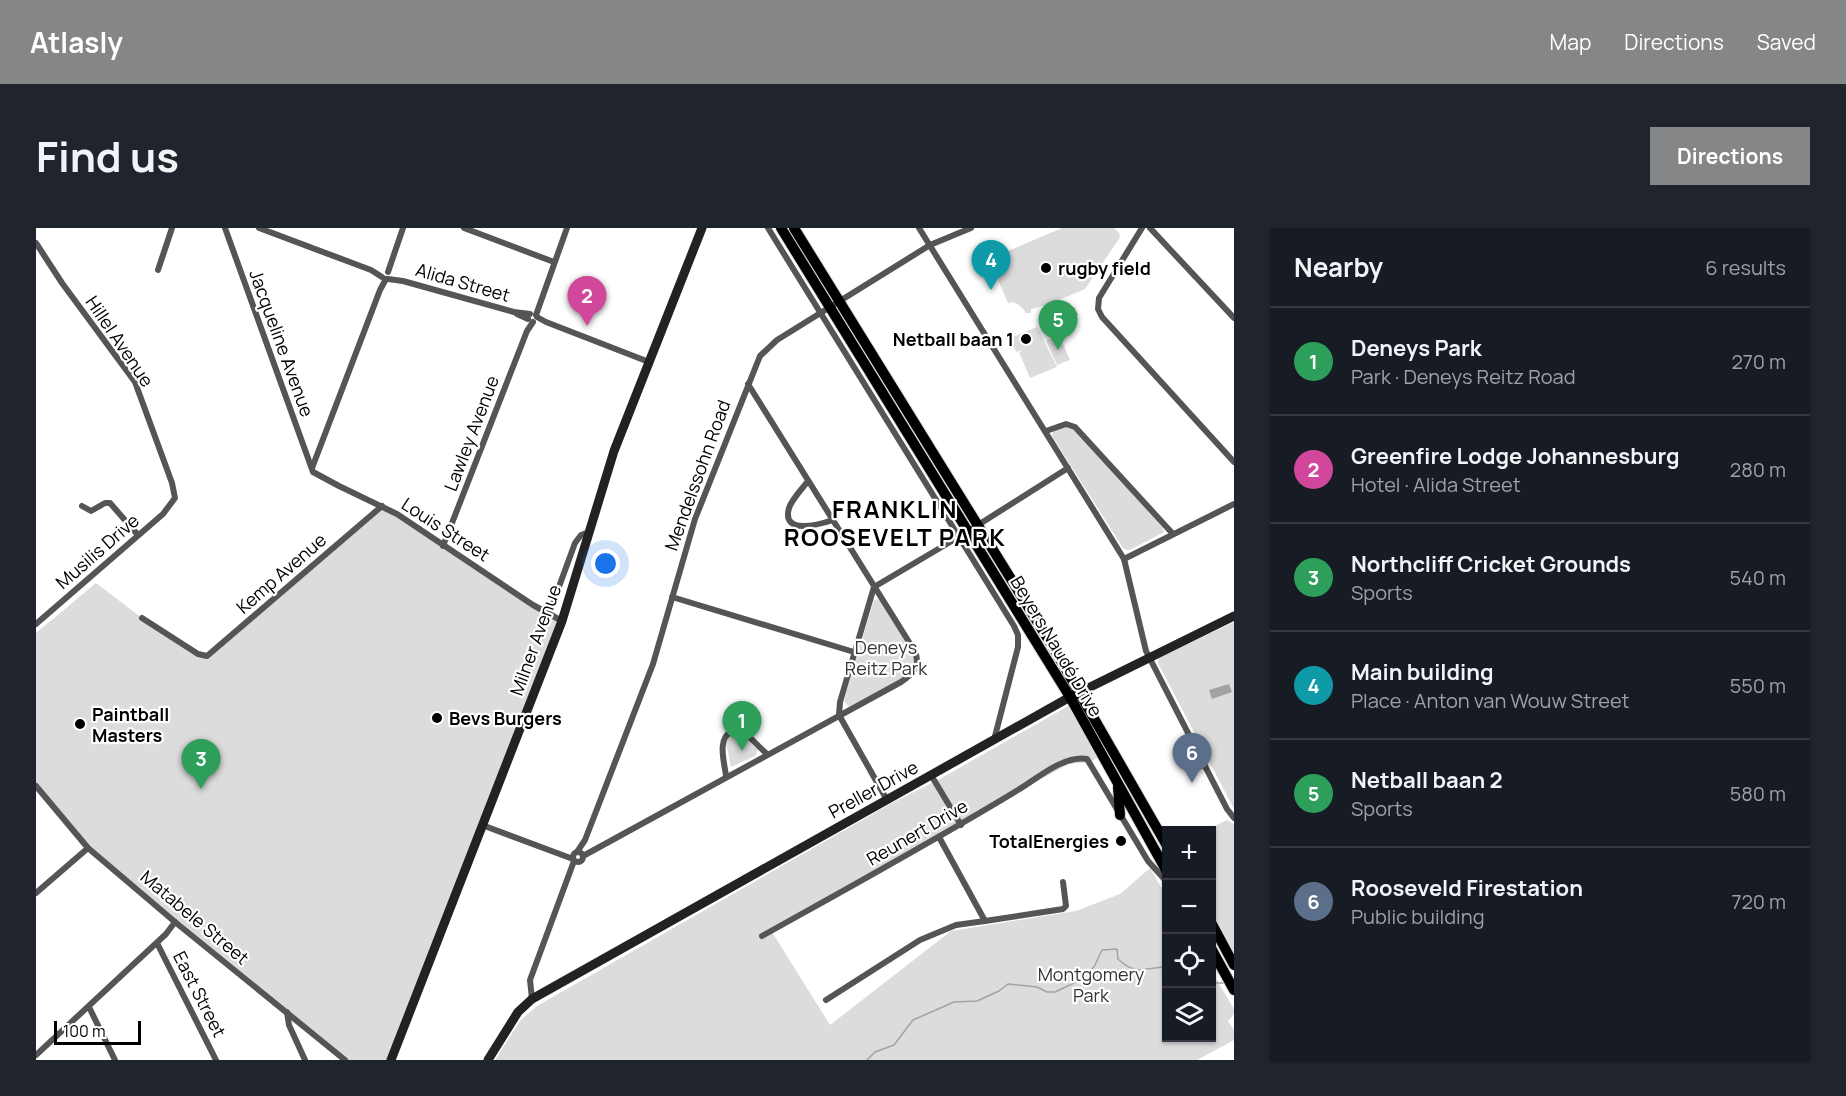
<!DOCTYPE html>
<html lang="en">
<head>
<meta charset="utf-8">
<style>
  body { margin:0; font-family:Manrope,sans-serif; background:#20242c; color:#f1f3f6 }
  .controls { position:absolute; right:18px; bottom:18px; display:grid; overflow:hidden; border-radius:0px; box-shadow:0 2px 4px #0004 }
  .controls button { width:54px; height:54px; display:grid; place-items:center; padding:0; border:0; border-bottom:2px solid #363941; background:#171b24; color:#f1f3f6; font:30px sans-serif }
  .scale { position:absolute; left:18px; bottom:15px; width:87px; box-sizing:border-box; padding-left:6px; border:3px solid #000; border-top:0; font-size:16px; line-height:21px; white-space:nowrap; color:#000; -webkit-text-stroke:4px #fff; paint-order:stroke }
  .you { position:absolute; left:570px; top:336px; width:21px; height:21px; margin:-15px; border:4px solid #fff; border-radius:50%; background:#1a73e8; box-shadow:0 0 0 9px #1a73e833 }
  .badge { display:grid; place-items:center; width:39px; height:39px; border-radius:50%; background:#858687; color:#fff; font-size:20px; font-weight:700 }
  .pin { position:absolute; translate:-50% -50px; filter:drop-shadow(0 2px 3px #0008) }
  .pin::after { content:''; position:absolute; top:32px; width:21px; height:18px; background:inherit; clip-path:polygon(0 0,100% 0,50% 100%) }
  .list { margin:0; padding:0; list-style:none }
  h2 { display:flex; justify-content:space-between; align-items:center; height:78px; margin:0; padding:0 24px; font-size:26px }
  h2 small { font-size:20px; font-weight:400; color:#9ea1a6 }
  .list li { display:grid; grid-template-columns:39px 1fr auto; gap:18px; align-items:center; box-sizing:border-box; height:108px; padding:0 24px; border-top:2px solid #363941 }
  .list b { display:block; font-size:22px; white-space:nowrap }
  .list p { margin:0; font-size:20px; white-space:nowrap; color:#9ea1a6 }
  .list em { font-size:20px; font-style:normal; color:#9ea1a6 }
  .icon { flex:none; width:33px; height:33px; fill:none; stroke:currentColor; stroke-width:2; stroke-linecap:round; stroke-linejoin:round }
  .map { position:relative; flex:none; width:1198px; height:832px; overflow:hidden; border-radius:0px }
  header { display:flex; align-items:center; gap:36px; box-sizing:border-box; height:84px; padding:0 30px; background:#858687; color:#fff }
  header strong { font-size:28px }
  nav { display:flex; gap:33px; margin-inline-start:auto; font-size:21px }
  .intro { display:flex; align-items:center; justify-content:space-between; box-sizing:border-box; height:144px; padding:0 36px }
  h1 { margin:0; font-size:42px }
  .button { padding:15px 27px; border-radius:0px; background:#858687; color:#fff; font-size:21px; font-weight:700 }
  main { display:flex; gap:36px; padding:0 36px }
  aside { flex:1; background:#171b24; border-radius:0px; box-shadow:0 2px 4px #0004 }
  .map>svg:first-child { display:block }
  .green { fill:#dcdcdc }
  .water { fill:#a3a3a3 }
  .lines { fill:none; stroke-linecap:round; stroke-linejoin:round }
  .stream { stroke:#a3a3a3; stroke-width:1.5 }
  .primary-casing { stroke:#dbdbdb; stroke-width:12 }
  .minor { stroke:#555; stroke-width:6 }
  .secondary { stroke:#222; stroke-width:9 }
  .primary { stroke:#000; stroke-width:10 }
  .poi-dot { fill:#000; stroke:#fff; stroke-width:2 }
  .labels { text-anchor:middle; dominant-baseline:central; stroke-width:4.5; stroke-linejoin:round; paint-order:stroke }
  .poi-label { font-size:18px; font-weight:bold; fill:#000; stroke:#fff; text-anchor:start }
  .street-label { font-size:18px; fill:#000; stroke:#fff }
  .park-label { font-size:18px; fill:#333; stroke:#fff }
  .district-label { font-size:24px; font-weight:bold; letter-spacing:1.5px; fill:#000; stroke:#fff }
</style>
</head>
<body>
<header>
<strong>Atlasly</strong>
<nav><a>Map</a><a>Directions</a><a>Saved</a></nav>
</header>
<div class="intro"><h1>Find us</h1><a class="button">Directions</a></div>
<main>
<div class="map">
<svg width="1198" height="832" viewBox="0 0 1198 832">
  <rect width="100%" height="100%" fill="#fff"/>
  <g class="green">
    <path d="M1026,0H1078L1084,6L1083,11L1049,61L1011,77L995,81V85H990C986,78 980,73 972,75L953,31Z"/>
    <polygon points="1001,99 1021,139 994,150 983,124 988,121 980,124 974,110"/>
    <polygon points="1023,107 1034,132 1021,137 1010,113"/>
    <polygon points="1027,199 1036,199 1126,299 1128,304 1094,322 1091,322 1087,320 1016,208 1017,203"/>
    <polygon points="346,278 526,393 355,832 309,832 52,620 0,559 0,405 60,355 106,390 171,428"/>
    <polygon points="843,371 882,431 871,450 813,479 808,473 809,469 838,372"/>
    <polygon points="1198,394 1198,581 1122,435 1123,430"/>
    <polygon points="1036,476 1062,529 1055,534 1033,536 924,595 736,704 794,797 915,703 1040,683 1084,666 1114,640 1130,668 1130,810 1176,810 1176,744 1198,781 1198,786 1192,793 1198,802 1198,812 1161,832 459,832 484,793 501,778 856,575 900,553"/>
    <polygon points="704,505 722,522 719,528 695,539 690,514 696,506"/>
    <polygon points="1191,592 1198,596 1198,727 1176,687 1176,602 1170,602"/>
  </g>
  <g class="water">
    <polygon points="1038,79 1042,87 1022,94 1019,87"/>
    <polygon points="1193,456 1196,464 1176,471 1173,462"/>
  </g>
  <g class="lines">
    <g class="stream">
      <polyline points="1176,755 1190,755"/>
      <path d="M831,832L839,824L858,817L877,792L918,774L941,773L963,763L972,756L1001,759L1011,764H1019L1038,755L1058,739L1066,722L1081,721L1082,731C1101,749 1108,739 1130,739"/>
    </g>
    <g class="primary-casing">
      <g id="primary">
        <polyline points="745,0 1034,469 1130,642"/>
        <polyline points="758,0 1017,419 1130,616"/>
        <polyline points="1082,559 1084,587"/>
        <polyline points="1176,696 1198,737"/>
        <polyline points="1176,722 1198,762"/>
      </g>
    </g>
    <g class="minor">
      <polyline points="189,0 277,244 303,258 361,286 497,377 526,393"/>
      <polyline points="223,0 335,42 346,49"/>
      <polyline points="428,0 518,34"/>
      <polyline points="732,0 978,398 982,407 982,419 958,512"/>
      <polyline points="883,0 1088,331 1110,423 1191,581 1198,590"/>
      <polyline points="1106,0 1063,70 1062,81 1066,89 1198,234"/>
      <polyline points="1114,0 1198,90"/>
      <polyline points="0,15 26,55 99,154 136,255 139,270 127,286 0,396"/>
      <polyline points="122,42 136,0"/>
      <polyline points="352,44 367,0"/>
      <polyline points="352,51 367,53 478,84 494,86"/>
      <polyline points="481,86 492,91"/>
      <polyline points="500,87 531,0"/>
      <polyline points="501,89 510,94 613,134"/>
      <polyline points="1010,203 1030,196 1039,199 1137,306"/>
      <polyline points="276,240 344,62 350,51"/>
      <path d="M772,253C766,261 756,271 753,280C745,308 785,296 797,292"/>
      <polyline points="46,278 55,283 69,275 74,275 102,307"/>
      <polyline points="407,318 491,103 497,94"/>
      <polyline points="1088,331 1198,276"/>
      <polyline points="636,369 818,424"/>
      <polyline points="513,386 539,315 545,307 553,304"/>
      <polyline points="106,390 162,426 171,428 346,278"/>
      <polyline points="895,547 925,597"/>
      <path d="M690,548C689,537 680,509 696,504C701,502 706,503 710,506C717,512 724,520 731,526"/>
      <polyline points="0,558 52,620 139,694 309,832"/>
      <polyline points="851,572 803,487 804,474 838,359 931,304 1032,240"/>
      <polyline points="446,597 537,631"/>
      <polyline points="903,609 949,693 1027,681 1030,678 1027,654"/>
      <polyline points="541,624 549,612 617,436 659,291 724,128 741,112 894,17 935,0"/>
      <circle cx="542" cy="629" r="5"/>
      <path d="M547,628L865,454C877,446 886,437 878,422L712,156"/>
      <polyline points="0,665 52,620"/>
      <path d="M726,708C812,660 898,613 982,562C1001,551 1027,527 1051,531L1112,633L1130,653"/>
      <polyline points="121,715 180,832"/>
      <polyline points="496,771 494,752 538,633"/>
      <polyline points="790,772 884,712 920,697 949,693"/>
      <polyline points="53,779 79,832"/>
      <polyline points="251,784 253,797 269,832"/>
      <polyline points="0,827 130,706 139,694"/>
    </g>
    <g class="secondary">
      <polyline points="355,832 526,393 578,223 666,0"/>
      <polyline points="452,832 482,784 496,771 1034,469 1198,388"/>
    </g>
    <use href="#primary" class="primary"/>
  </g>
  <g class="poi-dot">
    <circle cx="1010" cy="40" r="6"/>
    <circle cx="990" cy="111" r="6"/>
    <circle cx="401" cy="490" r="6"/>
    <circle cx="44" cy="496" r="6"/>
    <circle cx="1085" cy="613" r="6"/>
  </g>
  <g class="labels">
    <g class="poi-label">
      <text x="1022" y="40">rugby field</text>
      <text x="978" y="111" text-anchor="end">Netball baan 1</text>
      <text x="56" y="486">Paintball<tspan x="56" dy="21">Masters</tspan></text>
      <text x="413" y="490">Bevs Burgers</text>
      <text x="1073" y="613" text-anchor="end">TotalEnergies</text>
    </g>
    <g class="street-label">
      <text transform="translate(427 54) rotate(16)">Alida Street</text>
      <text transform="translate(84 113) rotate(56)">Hillel Avenue</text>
      <text transform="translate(246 115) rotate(70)">Jacqueline Avenue</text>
      <text transform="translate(435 205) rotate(-69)">Lawley Avenue</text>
      <text transform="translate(661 247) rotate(-70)">Mendelssohn Road</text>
      <text transform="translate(410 301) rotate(33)">Louis Street</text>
      <text transform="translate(61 323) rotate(-41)">Musilis Drive</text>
      <text transform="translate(245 345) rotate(-41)">Kemp Avenue</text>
      <text transform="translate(499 412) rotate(-70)">Milner Avenue</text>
      <text transform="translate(1021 418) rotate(59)">Beyers Naudé Drive</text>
      <text transform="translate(837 561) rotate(-29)">Preller Drive</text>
      <text transform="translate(881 604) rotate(-30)">Reunert Drive</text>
      <text transform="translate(159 689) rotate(40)">Matabele Street</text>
      <text transform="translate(164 766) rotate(63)">East Street</text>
    </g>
    <g class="park-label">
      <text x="850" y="419">Deneys<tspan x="850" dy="21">Reitz Park</tspan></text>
      <text x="1055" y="746">Montgomery<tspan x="1055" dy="21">Park</tspan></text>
    </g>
    <g class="district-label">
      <text x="859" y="280">FRANKLIN<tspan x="859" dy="28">ROOSEVELT PARK</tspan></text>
    </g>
  </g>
</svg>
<div class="controls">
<button>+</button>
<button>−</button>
<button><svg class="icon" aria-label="locate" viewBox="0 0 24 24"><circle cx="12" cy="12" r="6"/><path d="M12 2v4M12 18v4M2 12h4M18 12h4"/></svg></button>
<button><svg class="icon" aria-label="layers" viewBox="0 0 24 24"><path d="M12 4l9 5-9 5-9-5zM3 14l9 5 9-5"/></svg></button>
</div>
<div class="scale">100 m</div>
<div class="you"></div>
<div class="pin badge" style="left:706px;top:523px;background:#2e9e5b">1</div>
<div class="pin badge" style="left:551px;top:98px;background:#d1479c">2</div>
<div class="pin badge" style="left:165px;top:561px;background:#2e9e5b">3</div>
<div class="pin badge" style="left:955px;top:62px;background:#0f9aa8">4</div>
<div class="pin badge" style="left:1022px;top:122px;background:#2e9e5b">5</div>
<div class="pin badge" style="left:1156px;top:555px;background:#5c6f8a">6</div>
</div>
<aside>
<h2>Nearby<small>6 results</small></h2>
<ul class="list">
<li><span class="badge" style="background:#2e9e5b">1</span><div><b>Deneys Park</b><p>Park · Deneys Reitz Road</p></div><em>270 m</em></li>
<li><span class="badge" style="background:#d1479c">2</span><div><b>Greenfire Lodge Johannesburg</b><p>Hotel · Alida Street</p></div><em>280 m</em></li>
<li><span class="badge" style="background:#2e9e5b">3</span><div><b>Northcliff Cricket Grounds</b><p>Sports</p></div><em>540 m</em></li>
<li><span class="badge" style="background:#0f9aa8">4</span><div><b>Main building</b><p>Place · Anton van Wouw Street</p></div><em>550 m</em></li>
<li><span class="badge" style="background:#2e9e5b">5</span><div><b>Netball baan 2</b><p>Sports</p></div><em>580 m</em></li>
<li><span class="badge" style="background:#5c6f8a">6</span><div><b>Rooseveld Firestation</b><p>Public building</p></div><em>720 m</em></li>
</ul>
</aside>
</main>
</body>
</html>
